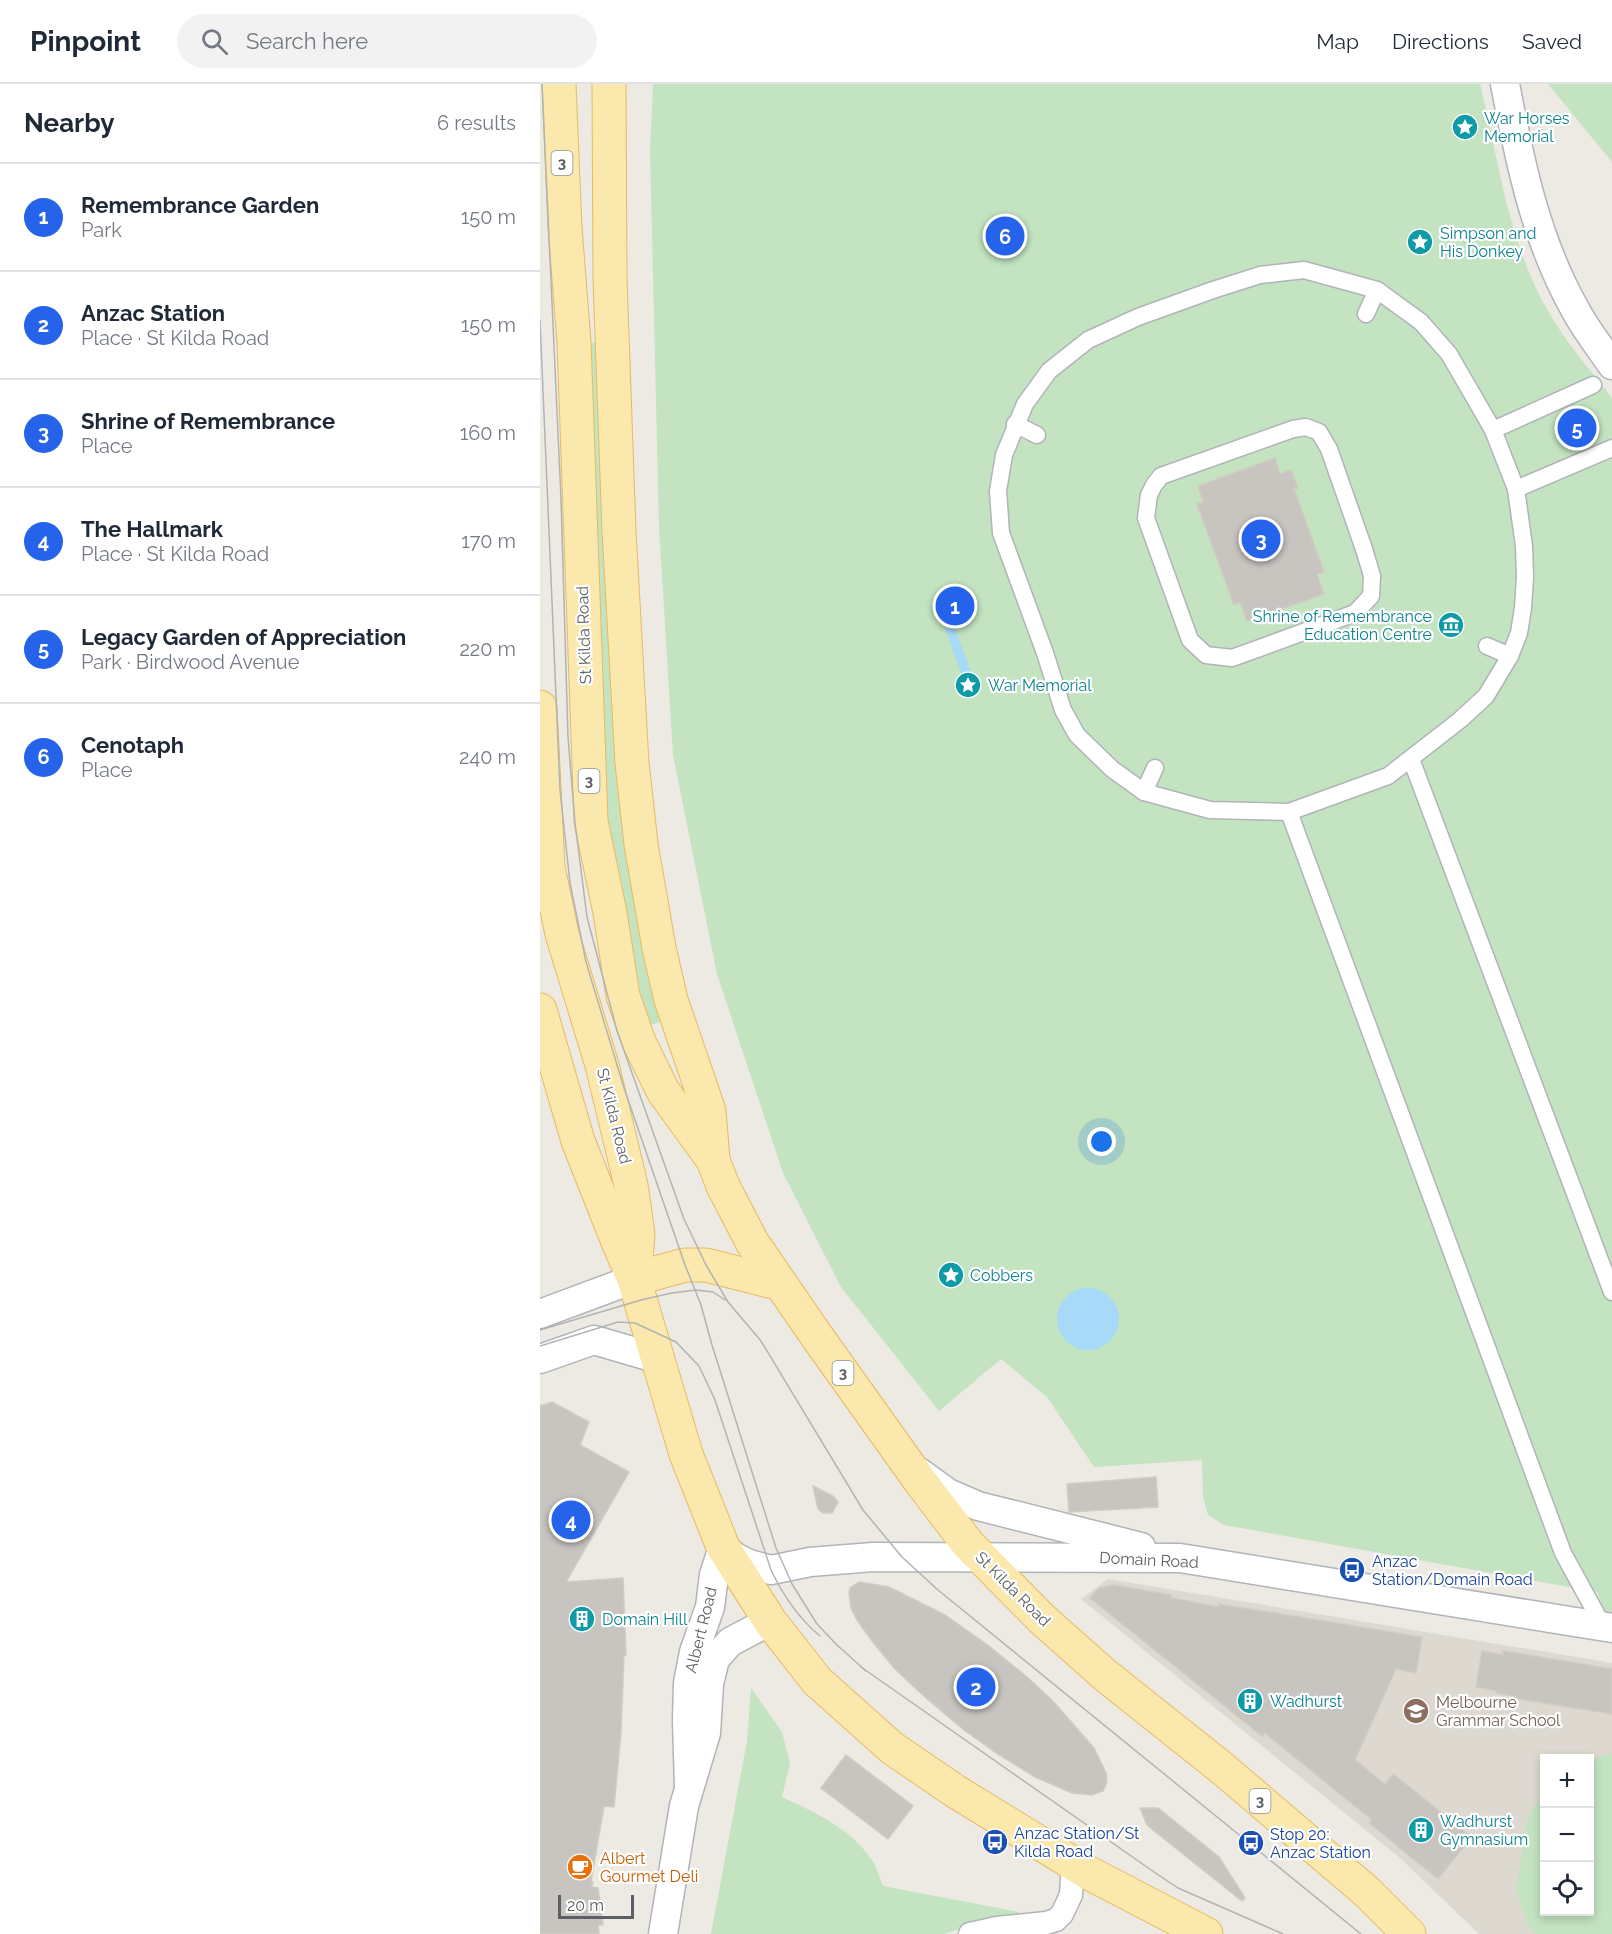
<!DOCTYPE html>
<html lang="en">
<head>
<meta charset="utf-8">
<style>
  body { margin:0; font-family:Raleway,sans-serif; background:#f2f2f3; color:#1f2937 }
  .controls { position:absolute; right:18px; bottom:18px; display:grid; overflow:hidden; border-radius:0px; box-shadow:0 3px 9px #0003 }
  .controls button { width:54px; height:54px; display:grid; place-items:center; padding:0; border:0; border-bottom:2px solid #e0e1e3; background:#fff; color:#1f2937; font:30px sans-serif }
  .scale { position:absolute; left:18px; bottom:15px; width:76px; box-sizing:border-box; padding-left:6px; border:3px solid #5b5f63; border-top:0; font-size:16px; line-height:21px; white-space:nowrap; color:#5b5f63; -webkit-text-stroke:4px #fff; paint-order:stroke }
  .you { position:absolute; left:562px; top:1058px; width:21px; height:21px; margin:-15px; border:4px solid #fff; border-radius:50%; background:#1a73e8; box-shadow:0 0 0 9px #1a73e833 }
  .badge { display:grid; place-items:center; width:39px; height:39px; border-radius:50%; background:#2563eb; color:#fff; font-size:20px; font-weight:700 }
  .pin { position:absolute; translate:-50% -50%; border:3px solid #fff; box-shadow:0 2px 6px #0006 }
  .list { margin:0; padding:0; list-style:none }
  h2 { display:flex; justify-content:space-between; align-items:center; height:78px; margin:0; padding:0 24px; font-size:26px }
  h2 small { font-size:20px; font-weight:400; color:#747a83 }
  .list li { display:grid; grid-template-columns:39px 1fr auto; gap:18px; align-items:center; box-sizing:border-box; height:108px; padding:0 24px; border-top:2px solid #e0e1e3 }
  .list b { display:block; font-size:22px; white-space:nowrap }
  .list p { margin:0; font-size:20px; white-space:nowrap; color:#747a83 }
  .list em { font-size:20px; font-style:normal; color:#747a83 }
  .icon { flex:none; width:33px; height:33px; fill:none; stroke:currentColor; stroke-width:2; stroke-linecap:round; stroke-linejoin:round }
  .map { position:relative; flex:none; width:1072px; height:1850px; overflow:hidden }
  header { display:flex; align-items:center; gap:36px; box-sizing:border-box; height:84px; padding:0 30px; background:#fff; border-bottom:2px solid #e0e1e3 }
  header strong { font-size:28px }
  nav { display:flex; gap:33px; margin-inline-start:auto; font-size:21px }
  .search { width:420px; height:54px; background:#f2f2f3; display:flex; align-items:center; gap:15px; box-sizing:border-box; padding:0 21px; border-radius:33px; color:#747a83; font-size:22px }
  main { display:flex }
  aside { flex:1; background:#fff }
  .map>svg:first-child { display:block }
  .education { fill:#ddd9d1; fill-rule:evenodd }
  .green { fill:#c3e3c1 }
  .water { fill:#a7daf9 }
  .building { fill:#c8c5c0; stroke:#d1cbc2; stroke-width:1.5 }
  .lines { fill:none; stroke-linecap:round; stroke-linejoin:round }
  .pedestrian-casing { stroke:#b1b4b8; stroke-width:19 }
  .minor-casing { stroke:#b1b4b8; stroke-width:25 }
  .tertiary-casing { stroke:#b1b4b8; stroke-width:31 }
  .primary-casing { stroke:#e8ba61; stroke-width:35 }
  .pedestrian { stroke:#fff; stroke-width:16 }
  .minor { stroke:#fff; stroke-width:22 }
  .tertiary { stroke:#fff; stroke-width:28 }
  .primary { stroke:#fae8ac; stroke-width:33 }
  .tram { stroke:#b2b3b3; stroke-width:1.5 }
  .labels { text-anchor:middle; dominant-baseline:central; stroke-width:4.5; stroke-linejoin:round; paint-order:stroke }
  .shield { fill:#fff; stroke:#8c8f92; stroke-width:1.5 }
  .shield-label { font-size:15px; font-weight:bold; fill:#5b5f63 }
  .culture-label { font-size:16px; fill:#0d838f; stroke:#fff; text-anchor:start }
  .street-label { font-size:16px; fill:#5b5f63; stroke:#fff }
  .transit-label { font-size:16px; fill:#164399; stroke:#fff; text-anchor:start }
  .education-label { font-size:16px; fill:#785e54; stroke:#fff; text-anchor:start }
  .food-label { font-size:16px; fill:#c56008; stroke:#fff; text-anchor:start }
</style>
</head>
<body>
<header>
<strong>Pinpoint</strong>
<div class="search"><svg class="icon" aria-label="search" viewBox="0 0 24 24"><circle cx="10" cy="10" r="6"/><path d="M15 15l6 6"/></svg>Search here</div>
<nav><a>Map</a><a>Directions</a><a>Saved</a></nav>
</header>
<main>
<aside>
<h2>Nearby<small>6 results</small></h2>
<ul class="list">
<li><span class="badge">1</span><div><b>Remembrance Garden</b><p>Park</p></div><em>150 m</em></li>
<li><span class="badge">2</span><div><b>Anzac Station</b><p>Place · St Kilda Road</p></div><em>150 m</em></li>
<li><span class="badge">3</span><div><b>Shrine of Remembrance</b><p>Place</p></div><em>160 m</em></li>
<li><span class="badge">4</span><div><b>The Hallmark</b><p>Place · St Kilda Road</p></div><em>170 m</em></li>
<li><span class="badge">5</span><div><b>Legacy Garden of Appreciation</b><p>Park · Birdwood Avenue</p></div><em>220 m</em></li>
<li><span class="badge">6</span><div><b>Cenotaph</b><p>Place</p></div><em>240 m</em></li>
</ul>
</aside>
<div class="map">
<svg width="1072" height="1850" viewBox="0 0 1072 1850">
  <rect width="100%" height="100%" fill="#edeae3"/>
  <path class="education" d="M568,1495L1072,1579V1850H939L860,1774L541,1515ZM1005,1674H1050V1828H1005Z"/>
  <g class="green">
    <path d="M113,0H940C960,82 969,168 1016,240C1032,266 1053,289 1072,314V1530L1065,1529L1057,1508L684,1441L668,1431L663,1413L662,1376L554,1383L507,1313L461,1275L399,1327L301,1203L243,1089L177,890L133,671L119,443L110,66Z"/>
    <polygon points="1008,0 1072,0 1072,89 1072,78"/>
    <polygon points="54,259 59,262 125,936 108,942 65,742 49,260"/>
    <path d="M211,1604L242,1648L250,1679L242,1713C276,1729 310,1744 332,1776C337,1783 339,1793 343,1802L479,1828V1832L426,1843L404,1850H171L207,1657Z"/>
    <polygon points="1072,1669 1072,1850 996,1850 988,1841 976,1808 988,1731 1004,1710 1005,1828 1050,1828 1050,1677"/>
  </g>
  <g class="water">
    <polygon points="411,533 434,597 425,600 402,536"/>
    <circle cx="548" cy="1235" r="31"/>
  </g>
  <g class="building">
    <polygon points="735,374 740,390 751,386 758,404 754,405 784,488 777,490 784,510 707,537 700,518 694,521 657,420 663,418 658,402"/>
    <polygon points="12,1318 49,1338 40,1361 89,1388 26,1498 83,1494 86,1571 84,1571 81,1648 74,1723 64,1722 51,1797 53,1798 52,1803 58,1804 63,1841 58,1841 59,1850 0,1850 0,1322"/>
    <polygon points="616,1393 618,1423 529,1428 527,1400"/>
    <polygon points="273,1402 293,1412 298,1418 292,1429 283,1429 278,1425"/>
    <polygon points="319,1498 349,1503 405,1531 449,1562 487,1593 512,1616 554,1664 566,1689 567,1698 563,1707 552,1711 532,1709 495,1693 458,1670 424,1646 385,1613 355,1585 332,1557 317,1536 311,1524 309,1509 310,1504"/>
    <polygon points="574,1501 631,1511 631,1514 678,1523 679,1520 882,1553 876,1589 856,1585 815,1676 845,1700 853,1690 932,1753 898,1795 829,1739 832,1736 725,1649 722,1652 550,1514 559,1504"/>
    <polygon points="942,1567 963,1571 963,1567 1072,1585 1072,1630 973,1614 973,1612 956,1609 957,1607 936,1603"/>
    <polygon points="306,1671 373,1722 348,1755 281,1704"/>
    <polygon points="600,1724 618,1724 679,1773 705,1814 702,1817 607,1741"/>
  </g>
  <g class="lines">
    <g class="pedestrian-casing">
      <g id="pedestrian">
        <polygon points="764,186 837,206 881,238 909,270 953,346 976,405 984,462 985,493 983,524 979,549 970,572 946,612 920,636 848,692 749,728 670,726 604,708 572,685 537,651 523,626 505,569 461,449 458,407 464,371 485,320 509,287 548,256 598,233 673,206 720,191"/>
        <polyline points="826,230 837,206"/>
        <polyline points="475,340 497,351"/>
        <polygon points="766,343 779,348 789,365 824,465 832,492 831,512 815,529 717,565 692,574 666,571 650,556 606,434 609,411 614,401 621,392 753,345"/>
        <polyline points="953,346 1053,301"/>
        <polyline points="976,405 1072,364"/>
        <polyline points="947,562 970,572"/>
        <polyline points="871,675 1072,1208"/>
        <polyline points="604,708 615,684"/>
        <polyline points="749,728 1023,1469 1063,1542"/>
      </g>
    </g>
    <g class="minor-casing">
      <polyline id="minor" points="430,1850 457,1844 506,1839 516,1836 522,1830 531,1811 533,1779"/>
    </g>
    <g class="tertiary-casing">
      <g id="tertiary">
        <path d="M965,0C980,79 996,157 1036,227C1046,246 1060,263 1072,281"/>
        <polyline points="0,1230 94,1195"/>
        <polyline points="0,1275 54,1256 119,1275"/>
        <polyline points="379,1388 408,1409 438,1422 601,1463"/>
        <polyline points="149,1703 147,1636 148,1599 154,1568 170,1523 174,1491 183,1463 195,1473 209,1480 231,1486 270,1478 333,1473 640,1474 1072,1544"/>
        <polyline points="123,1850 144,1722 166,1649 169,1600 175,1575 190,1558 230,1537"/>
      </g>
    </g>
    <g class="primary-casing">
      <g id="primary">
        <polyline points="19,0 25,144 34,258 51,737 70,829 83,912 99,958 123,1007 173,1076 183,1102 212,1158 278,1254 380,1397 428,1460 502,1535 565,1591 683,1685 827,1808 869,1850"/>
        <polyline points="69,0 70,195 79,447 92,679 101,760 119,864 131,916 169,1027 173,1076"/>
        <polyline points="0,623 8,783 22,850 62,981 91,1101 98,1150 95,1190"/>
        <polyline points="0,926 38,1057 78,1158 94,1195 146,1370 183,1463 230,1537 277,1597 352,1664 415,1707 547,1788 666,1850"/>
        <polyline points="94,1195 145,1181 166,1181 241,1200"/>
      </g>
    </g>
    <use href="#pedestrian" class="pedestrian"/>
    <use href="#minor" class="minor"/>
    <use href="#tertiary" class="tertiary"/>
    <use href="#primary" class="primary"/>
    <g class="tram">
      <polyline points="2,0 21,415 28,653 35,739 47,833 77,947 144,1135 166,1181 188,1218 221,1257 323,1426 362,1473 398,1506 821,1850"/>
      <polyline points="0,236 20,706 30,799 46,878 84,1004 145,1181 161,1221 172,1261 236,1464 252,1500 277,1540 297,1561 326,1587"/>
      <polyline points="0,1246 101,1216 132,1209 156,1206 173,1208 185,1216"/>
      <path d="M0,1262L78,1238L95,1239L136,1258L159,1282L175,1316L231,1486C243,1511 258,1534 280,1552"/>
      <polyline points="321,1583 614,1788 638,1804 743,1850"/>
    </g>
  </g>
  <defs>
    <g id="sight-disc" transform="scale(1.35)"><circle r="9.5" fill="#0f9aa8" stroke="#fff"/><path d="M0-6L1.8-2.2L6-1.7L2.9 1.2L3.7 5.4L0 3.3L-3.7 5.4L-2.9 1.2L-6-1.7L-1.8-2.2Z" fill="#fff"/></g>
    <g id="museum-disc" transform="scale(1.35)"><circle r="9.5" fill="#0f9aa8" stroke="#fff"/><path d="M0-6L6-3V-2H-6V-3ZM-5-1h2V3h-2ZM-1-1h2V3h-2ZM3-1h2V3H3ZM-6 4H6V6H-6Z" fill="#fff"/></g>
    <g id="bus-disc" transform="scale(1.35)"><circle r="9.5" fill="#1a4fb4" stroke="#fff"/><path d="M-5-6H5V4H4V6H2V4H-2V6H-4V4H-5ZM-3.5-4V0h7V-4ZM-3.5 1.2v1.5H-2V1.2ZM2 1.2v1.5H3.5V1.2Z" fill="#fff"/></g>
    <g id="building-disc" transform="scale(1.35)"><circle r="9.5" fill="#0f9aa8" stroke="#fff"/><path d="M-4-6H4V6H1V3H-1V6H-4ZM-2.5-4.3h1.7v1.8h-1.7ZM.8-4.3h1.7v1.8H.8ZM-2.5-1h1.7V.8h-1.7ZM.8-1h1.7V.8H.8Z" fill="#fff"/></g>
    <g id="school-disc" transform="scale(1.35)"><circle r="9.5" fill="#8d6e63" stroke="#fff"/><path d="M0-5L7-2L0 1L-7-2ZM-4 1L0 2.5L4 1V4Q0 6-4 4Z" fill="#fff"/></g>
    <g id="cafe-disc" transform="scale(1.35)"><circle r="9.5" fill="#e8710a" stroke="#fff"/><path d="M-5.5-4.5H6V0H3Q3 3.5 0 3.5H-2.5Q-5.5 3.5-5.5 0ZM3-3.2v2h1.7v-2ZM-6 4.5H4V6H-6Z" fill="#fff"/></g>
  </defs>
  <g fill-rule="evenodd">
    <use href="#sight-disc" x="925" y="43"/>
    <use href="#sight-disc" x="880" y="158"/>
    <use href="#museum-disc" x="911" y="541"/>
    <use href="#sight-disc" x="428" y="601"/>
    <use href="#sight-disc" x="411" y="1191"/>
    <use href="#bus-disc" x="812" y="1486"/>
    <use href="#building-disc" x="42" y="1535"/>
    <use href="#building-disc" x="710" y="1617"/>
    <use href="#school-disc" x="876" y="1627"/>
    <use href="#building-disc" x="881" y="1746"/>
    <use href="#bus-disc" x="455" y="1758"/>
    <use href="#bus-disc" x="711" y="1759"/>
    <use href="#cafe-disc" x="40" y="1783"/>
  </g>
  <g class="labels">
    <g class="shield">
      <rect x="11.5" y="67" width="21" height="24" rx="4.5"/>
      <rect x="38.5" y="685" width="21" height="24" rx="4.5"/>
      <rect x="292.5" y="1277" width="21" height="24" rx="4.5"/>
      <rect x="709.5" y="1705" width="21" height="24" rx="4.5"/>
    </g>
    <g class="shield-label">
      <text x="22" y="79">3</text>
      <text x="49" y="697">3</text>
      <text x="303" y="1289">3</text>
      <text x="720" y="1717">3</text>
    </g>
    <g class="culture-label">
      <text x="944" y="34">War Horses<tspan x="944" dy="18">Memorial</tspan></text>
      <text x="900" y="149">Simpson and<tspan x="900" dy="18">His Donkey</tspan></text>
      <text x="892" y="532" text-anchor="end">Shrine of Remembrance<tspan x="892" dy="18">Education Centre</tspan></text>
      <text x="448" y="601">War Memorial</text>
      <text x="430" y="1191">Cobbers</text>
      <text x="62" y="1535">Domain Hill</text>
      <text x="730" y="1617">Wadhurst</text>
      <text x="900" y="1737">Wadhurst<tspan x="900" dy="18">Gymnasium</tspan></text>
    </g>
    <g class="street-label">
      <text transform="translate(44 551) rotate(-92)">St Kilda Road</text>
      <text transform="translate(74 1032) rotate(76)">St Kilda Road</text>
      <text transform="translate(609 1476) rotate(3)">Domain Road</text>
      <text transform="translate(473 1505) rotate(45)">St Kilda Road</text>
      <text transform="translate(161 1546) rotate(-76)">Albert Road</text>
    </g>
    <g class="transit-label">
      <text x="832" y="1477">Anzac<tspan x="832" dy="18">Station/Domain Road</tspan></text>
      <text x="474" y="1749">Anzac Station/St<tspan x="474" dy="18">Kilda Road</tspan></text>
      <text x="730" y="1750">Stop 20:<tspan x="730" dy="18">Anzac Station</tspan></text>
    </g>
    <g class="education-label">
      <text x="896" y="1618">Melbourne<tspan x="896" dy="18">Grammar School</tspan></text>
    </g>
    <g class="food-label">
      <text x="60" y="1774">Albert<tspan x="60" dy="18">Gourmet Deli</tspan></text>
    </g>
  </g>
</svg>
<div class="controls">
<button>+</button>
<button>−</button>
<button><svg class="icon" aria-label="locate" viewBox="0 0 24 24"><circle cx="12" cy="12" r="6"/><path d="M12 2v4M12 18v4M2 12h4M18 12h4"/></svg></button>
</div>
<div class="scale">20 m</div>
<div class="you"></div>
<div class="pin badge" style="left:415px;top:522px">1</div>
<div class="pin badge" style="left:436px;top:1603px">2</div>
<div class="pin badge" style="left:721px;top:455px">3</div>
<div class="pin badge" style="left:31px;top:1436px">4</div>
<div class="pin badge" style="left:1037px;top:344px">5</div>
<div class="pin badge" style="left:465px;top:152px">6</div>
</div>
</main>
</body>
</html>
